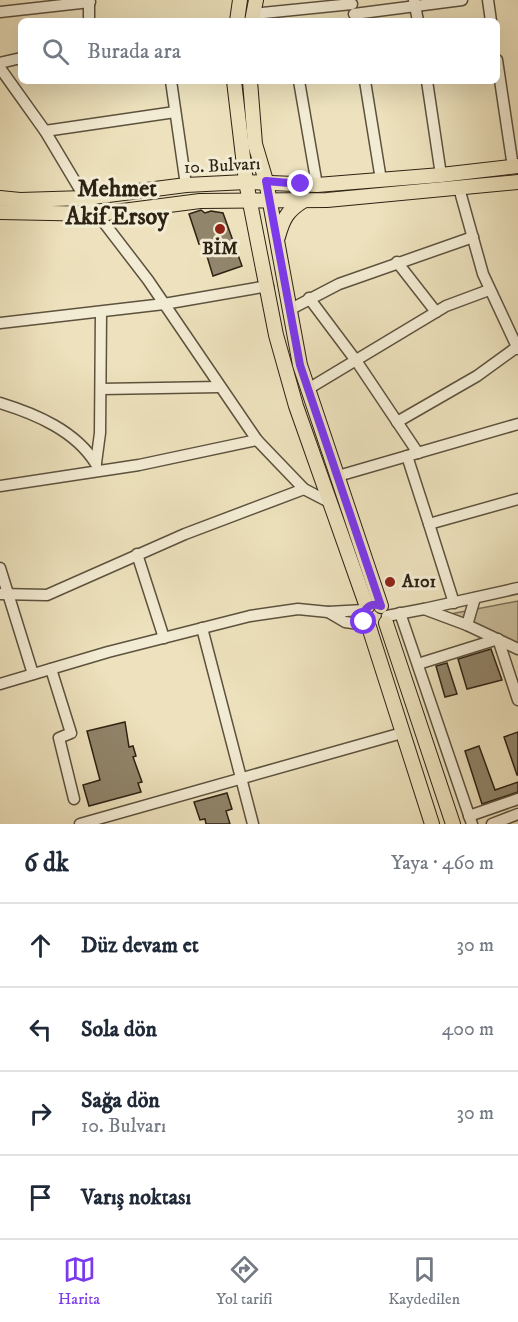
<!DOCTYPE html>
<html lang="tr">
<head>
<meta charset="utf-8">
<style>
  body { margin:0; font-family:"IM FELL DW Pica",serif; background:#f2f2f3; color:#1f2937 }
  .stop { position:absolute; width:18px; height:18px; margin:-14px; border:4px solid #7c3aed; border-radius:50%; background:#fff }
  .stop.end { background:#7c3aed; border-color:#fff; box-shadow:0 2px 6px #0008 }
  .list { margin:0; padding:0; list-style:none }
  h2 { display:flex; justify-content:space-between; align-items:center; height:78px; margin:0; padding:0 24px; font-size:26px }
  h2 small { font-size:20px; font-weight:400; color:#747a83 }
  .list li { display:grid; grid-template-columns:39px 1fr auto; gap:18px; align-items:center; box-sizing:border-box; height:84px; padding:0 24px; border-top:2px solid #e0e1e3 }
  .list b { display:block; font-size:22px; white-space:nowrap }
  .list p { margin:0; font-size:20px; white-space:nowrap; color:#747a83 }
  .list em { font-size:20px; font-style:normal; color:#747a83 }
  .icon { flex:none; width:33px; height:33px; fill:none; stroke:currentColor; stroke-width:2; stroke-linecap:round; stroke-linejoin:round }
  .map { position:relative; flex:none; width:518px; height:824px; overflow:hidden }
  .search { position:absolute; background:#fff; box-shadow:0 6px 24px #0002; left:18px; right:18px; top:18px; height:66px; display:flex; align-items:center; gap:15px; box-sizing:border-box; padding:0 21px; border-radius:9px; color:#747a83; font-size:22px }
  .sheet { height:414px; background:#fff }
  nav { display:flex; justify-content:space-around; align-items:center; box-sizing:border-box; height:84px; border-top:2px solid #e0e1e3; background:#fff; font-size:16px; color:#747a83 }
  nav a { display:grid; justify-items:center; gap:3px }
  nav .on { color:#7c3aed }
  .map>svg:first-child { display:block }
  .green { fill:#ccc1a0; stroke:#7c725a; stroke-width:1.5 }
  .building { fill:#91866c; stroke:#2d2214; stroke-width:1.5 }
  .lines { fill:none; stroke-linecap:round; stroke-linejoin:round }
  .minor-casing { stroke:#5d523e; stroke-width:13 }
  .major-casing { stroke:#2d2214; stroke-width:16 }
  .minor { stroke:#f3ecd4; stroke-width:10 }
  .major { stroke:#ede2bd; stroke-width:14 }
  .route { stroke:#7c3aed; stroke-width:8 }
  .poi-dot { fill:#8f2418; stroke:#f3ecd4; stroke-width:2 }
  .labels { text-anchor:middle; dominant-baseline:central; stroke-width:6; stroke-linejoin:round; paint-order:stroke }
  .street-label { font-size:18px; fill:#2d2214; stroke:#f3ecd4 }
  .poi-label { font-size:18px; font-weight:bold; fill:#2d2214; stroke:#f3ecd4 }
  .district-label { font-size:24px; font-weight:bold; fill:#2d2214; stroke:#f3ecd4 }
</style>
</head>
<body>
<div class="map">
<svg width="518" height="824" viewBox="0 0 518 824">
  <rect width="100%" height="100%" fill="#ede2bd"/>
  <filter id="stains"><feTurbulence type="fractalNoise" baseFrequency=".00333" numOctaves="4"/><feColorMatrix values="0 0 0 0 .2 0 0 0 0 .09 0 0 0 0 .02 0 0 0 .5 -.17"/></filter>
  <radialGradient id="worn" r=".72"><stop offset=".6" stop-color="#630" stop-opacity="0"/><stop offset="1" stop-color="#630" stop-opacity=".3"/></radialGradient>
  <polygon class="green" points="518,601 518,646 445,615"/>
  <g class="building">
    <polygon points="201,210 205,213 211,211 223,213 242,266 213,276 203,243 199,244 189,214"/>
    <polygon points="491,649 502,680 467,689 458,659"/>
    <polygon points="447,663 457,694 445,697 436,666"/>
    <polygon points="125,722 129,747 133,746 136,756 133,757 142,782 138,783 141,792 89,806 83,785 100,780 87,731"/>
    <polygon points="518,732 518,775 517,775 504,737"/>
    <polygon points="479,746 495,790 518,782 518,792 482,804 465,751"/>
    <polygon points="227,793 232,809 226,811 230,824 206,824 205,819 200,820 194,802"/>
  </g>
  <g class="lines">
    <g class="minor-casing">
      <g id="minor">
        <polyline points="89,0 89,21"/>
        <polyline points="414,0 418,21"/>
        <polyline points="488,0 491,21"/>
        <polyline points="0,12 90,2"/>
        <polyline points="253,14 352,4"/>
        <polyline points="354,14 462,0"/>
        <polyline points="497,60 513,167"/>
        <polyline points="0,63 21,58"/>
        <polyline points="0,68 45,131 85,198 148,280 257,440 304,489 331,503"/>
        <polyline points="171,81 186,185"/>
        <polyline points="299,81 317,185"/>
        <polyline points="365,81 381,180"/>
        <polyline points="427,81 441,175"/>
        <polyline points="45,131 175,112"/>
        <polyline points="459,188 483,274 518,349"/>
        <polyline points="397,262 436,312"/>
        <polyline points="309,298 357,362 418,453"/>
        <polyline points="289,310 339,284 473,237"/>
        <polyline points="0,323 164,304 268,286"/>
        <polyline points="101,389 219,387"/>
        <polyline points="308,389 446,306 489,290"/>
        <path d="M0,403C36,414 76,431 96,464"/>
        <polyline points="397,422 477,376 517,347"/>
        <polyline points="407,456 429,524 518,499"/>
        <polyline points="96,463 100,433 101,313"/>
        <polyline points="338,476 518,424"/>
        <polyline points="0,486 139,465 257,440"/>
        <polyline points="429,524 454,603"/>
        <polyline points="137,554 164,638"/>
        <polyline points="0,568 33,674"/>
        <polyline points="0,594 47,595 185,534 304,489"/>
        <polyline points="424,609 518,588"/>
        <polyline points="328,612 345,622 366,625"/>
        <polyline points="400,613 472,824"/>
        <polyline points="387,616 424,609 467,625 518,649"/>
        <polyline points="467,625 475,598"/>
        <polyline points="202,628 253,824"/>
        <polyline points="418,664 498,639 518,700"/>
        <polyline points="51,669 71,733 59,738 74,799"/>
        <polyline points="0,684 108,652 250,616 298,609 328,612 364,610"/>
        <polyline points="469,816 518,799"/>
        <polyline points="80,824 402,733"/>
        <polyline points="492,824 518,814"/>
      </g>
    </g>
    <g class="major-casing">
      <g id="major">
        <polyline points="237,21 240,0"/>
        <polyline points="252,21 256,0"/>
        <polyline points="234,81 246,182 276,335 296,406 367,607"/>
        <polyline points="250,81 255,144 266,181 300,365 381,606"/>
        <polyline points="0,198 20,200 85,198 186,185 246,182 317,185 441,175 518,166"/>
        <polyline points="0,212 99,214 200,201 327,200 518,182"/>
        <path d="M278,237C283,219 287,211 303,201"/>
        <polyline points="386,623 453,824"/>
        <polyline points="369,627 432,824"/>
      </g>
    </g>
    <use href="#minor" class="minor"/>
    <use href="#major" class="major"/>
  </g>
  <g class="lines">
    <path class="route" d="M301,184L266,181L300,365L381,606C370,602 361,609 364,622"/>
  </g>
  <g class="poi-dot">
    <circle cx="220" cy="229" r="6"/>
    <circle cx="390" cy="582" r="6"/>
  </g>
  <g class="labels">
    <g class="street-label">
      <text transform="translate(222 166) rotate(-3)">10. Bulvarı</text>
    </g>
    <g class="poi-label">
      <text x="220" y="249">BİM</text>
      <text x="402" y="582" text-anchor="start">A101</text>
    </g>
    <g class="district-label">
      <text x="117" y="189">Mehmet<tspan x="117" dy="28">Akif Ersoy</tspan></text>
    </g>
  </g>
  <rect width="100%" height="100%" filter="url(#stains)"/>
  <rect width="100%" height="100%" fill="url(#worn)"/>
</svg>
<div class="stop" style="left:364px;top:622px"></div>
<div class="stop end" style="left:301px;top:184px"></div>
<div class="search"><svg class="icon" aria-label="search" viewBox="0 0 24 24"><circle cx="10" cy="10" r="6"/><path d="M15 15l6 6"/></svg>Burada ara</div>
</div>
<section class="sheet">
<h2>6 dk<small>Yaya · 460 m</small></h2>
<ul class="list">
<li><svg class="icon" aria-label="ahead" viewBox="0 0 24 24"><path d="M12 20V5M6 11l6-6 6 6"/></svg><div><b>Düz devam et</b></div><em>30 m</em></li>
<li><svg class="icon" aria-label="left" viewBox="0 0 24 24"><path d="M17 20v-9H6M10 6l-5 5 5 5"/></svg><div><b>Sola dön</b></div><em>400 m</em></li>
<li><svg class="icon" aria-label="right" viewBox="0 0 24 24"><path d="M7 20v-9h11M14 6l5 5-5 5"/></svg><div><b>Sağa dön</b><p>10. Bulvarı</p></div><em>30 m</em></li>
<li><svg class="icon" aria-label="arrive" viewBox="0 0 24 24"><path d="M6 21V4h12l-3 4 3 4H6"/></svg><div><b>Varış noktası</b></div></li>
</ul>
</section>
<nav>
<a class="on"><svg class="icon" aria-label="map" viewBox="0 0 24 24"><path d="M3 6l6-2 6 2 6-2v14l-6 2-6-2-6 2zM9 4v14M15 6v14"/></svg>Harita</a>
<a><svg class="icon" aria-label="directions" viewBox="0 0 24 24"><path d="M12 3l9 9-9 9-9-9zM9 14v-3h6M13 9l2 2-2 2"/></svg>Yol tarifi</a>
<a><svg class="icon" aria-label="saved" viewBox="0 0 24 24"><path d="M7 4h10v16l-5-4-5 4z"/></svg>Kaydedilen</a>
</nav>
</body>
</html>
